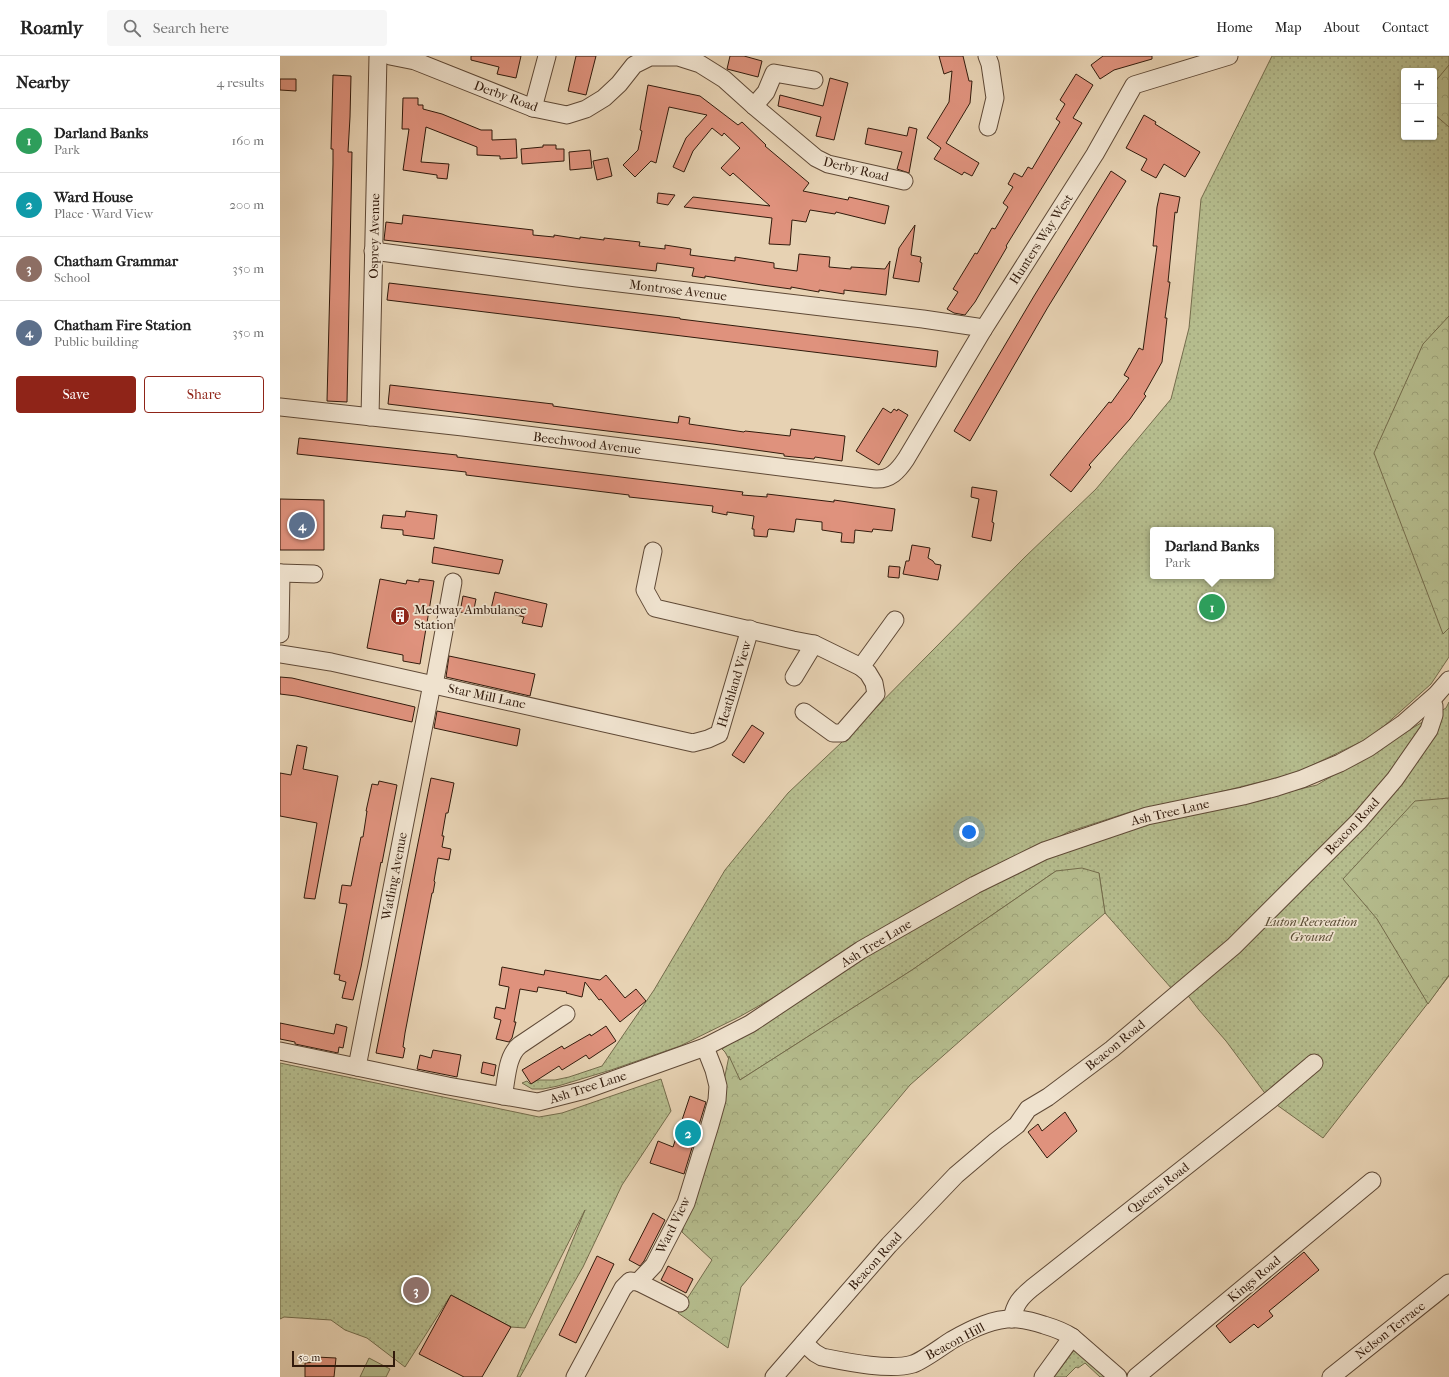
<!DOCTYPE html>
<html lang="en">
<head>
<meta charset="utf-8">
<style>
  body { margin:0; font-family:"IM FELL French Canon",serif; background:#f6f6f6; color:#222 }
  .controls { position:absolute; right:12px; top:12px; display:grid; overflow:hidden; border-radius:4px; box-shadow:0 1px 3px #0004 }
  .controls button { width:36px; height:36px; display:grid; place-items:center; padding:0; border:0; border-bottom:1px solid #e0e0e0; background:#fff; color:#222; font:20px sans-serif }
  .scale { position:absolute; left:12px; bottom:10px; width:103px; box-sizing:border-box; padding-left:4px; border:2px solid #321b0c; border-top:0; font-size:11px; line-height:14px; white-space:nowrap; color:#321b0c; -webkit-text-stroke:3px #efe2ce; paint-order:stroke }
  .you { position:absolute; left:689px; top:776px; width:14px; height:14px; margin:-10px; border:3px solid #fff; border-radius:50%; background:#1a73e8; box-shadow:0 0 0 6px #1a73e833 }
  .badge { display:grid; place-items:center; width:26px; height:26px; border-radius:50%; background:#8f2418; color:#fff; font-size:13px; font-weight:700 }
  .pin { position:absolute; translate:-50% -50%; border:2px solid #fff; box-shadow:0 1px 4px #0006 }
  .popup { position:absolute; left:870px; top:471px; width:124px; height:52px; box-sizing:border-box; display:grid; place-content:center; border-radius:4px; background:#fff; filter:drop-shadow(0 1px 3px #0005); font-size:13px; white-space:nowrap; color:#767676 }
  .popup b { font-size:15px; color:#222 }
  .popup::after { content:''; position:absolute; left:50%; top:100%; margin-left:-8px; border:8px solid transparent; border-top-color:#fff }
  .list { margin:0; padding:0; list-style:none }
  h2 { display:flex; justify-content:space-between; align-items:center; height:52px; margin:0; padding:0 16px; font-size:17px }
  h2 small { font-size:13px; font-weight:400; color:#767676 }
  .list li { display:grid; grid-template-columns:26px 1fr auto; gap:12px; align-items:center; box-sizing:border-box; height:64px; padding:0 16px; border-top:1px solid #e0e0e0 }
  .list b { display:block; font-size:15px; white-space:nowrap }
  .list p { margin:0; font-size:13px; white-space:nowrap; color:#767676 }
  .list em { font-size:13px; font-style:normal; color:#767676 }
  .actions { display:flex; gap:8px; padding:12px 16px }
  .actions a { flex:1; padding:9px 0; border:1px solid #8f2418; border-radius:4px; text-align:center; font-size:14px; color:#8f2418 }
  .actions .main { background:#8f2418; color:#fff }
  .icon { flex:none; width:22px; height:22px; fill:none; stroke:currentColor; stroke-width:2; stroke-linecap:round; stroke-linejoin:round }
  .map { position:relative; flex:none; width:1169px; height:1321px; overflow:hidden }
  header { display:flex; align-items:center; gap:24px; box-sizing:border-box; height:56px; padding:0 20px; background:#fff; border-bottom:1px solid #e0e0e0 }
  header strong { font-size:19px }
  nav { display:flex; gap:22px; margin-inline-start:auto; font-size:14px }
  .search { width:280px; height:36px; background:#f6f6f6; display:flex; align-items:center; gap:10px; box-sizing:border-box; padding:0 14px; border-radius:4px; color:#767676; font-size:15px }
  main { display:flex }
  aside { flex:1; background:#fff }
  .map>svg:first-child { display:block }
  .grass { fill:url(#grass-dots); stroke:#746c4c; fill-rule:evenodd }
  .forest { fill:url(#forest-crowns); stroke:#746c4c }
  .pitch { fill:#b5bc8d; stroke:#746c4c }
  .building { fill:#df927d; stroke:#321b0c }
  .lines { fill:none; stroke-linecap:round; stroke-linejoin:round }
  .minor-casing { stroke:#5f4936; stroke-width:19 }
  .minor { stroke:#efe2ce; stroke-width:17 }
  .labels { text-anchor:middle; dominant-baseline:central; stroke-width:3.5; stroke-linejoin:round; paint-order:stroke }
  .street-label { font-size:13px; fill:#321b0c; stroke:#efe2ce }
  .poi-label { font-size:13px; fill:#321b0c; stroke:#efe2ce; text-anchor:start }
  .park-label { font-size:13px; font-style:italic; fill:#594b33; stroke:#efe2ce }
</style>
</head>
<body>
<header>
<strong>Roamly</strong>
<div class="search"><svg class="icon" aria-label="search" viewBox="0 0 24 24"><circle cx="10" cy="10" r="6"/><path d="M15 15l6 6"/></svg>Search here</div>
<nav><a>Home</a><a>Map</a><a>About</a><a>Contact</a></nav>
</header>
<main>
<aside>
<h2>Nearby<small>4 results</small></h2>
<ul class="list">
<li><span class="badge" style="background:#2e9e5b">1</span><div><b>Darland Banks</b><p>Park</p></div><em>160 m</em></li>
<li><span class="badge" style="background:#0f9aa8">2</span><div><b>Ward House</b><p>Place · Ward View</p></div><em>200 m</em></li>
<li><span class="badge" style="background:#8d6e63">3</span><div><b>Chatham Grammar</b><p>School</p></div><em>350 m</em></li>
<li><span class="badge" style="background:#5c6f8a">4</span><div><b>Chatham Fire Station</b><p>Public building</p></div><em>350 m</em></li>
</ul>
<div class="actions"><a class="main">Save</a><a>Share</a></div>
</aside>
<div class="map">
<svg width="1169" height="1321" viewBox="0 0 1169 1321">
  <defs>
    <pattern id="grass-dots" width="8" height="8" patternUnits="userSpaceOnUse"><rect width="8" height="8" fill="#b5bc8d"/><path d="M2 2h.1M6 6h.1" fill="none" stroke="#9ca178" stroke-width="1.8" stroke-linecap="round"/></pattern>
    <pattern id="forest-crowns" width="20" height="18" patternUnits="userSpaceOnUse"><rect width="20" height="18" fill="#b5bc8d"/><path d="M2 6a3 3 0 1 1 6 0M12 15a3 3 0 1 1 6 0" fill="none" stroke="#9ca178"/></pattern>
  </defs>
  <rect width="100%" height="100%" fill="#e7d2b3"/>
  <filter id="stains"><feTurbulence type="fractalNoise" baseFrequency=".005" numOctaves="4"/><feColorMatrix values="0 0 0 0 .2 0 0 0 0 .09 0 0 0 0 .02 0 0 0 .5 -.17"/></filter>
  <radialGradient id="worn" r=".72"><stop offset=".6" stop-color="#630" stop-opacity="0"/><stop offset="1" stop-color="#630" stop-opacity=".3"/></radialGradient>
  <g class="grass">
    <path d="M992,0H1169V601L1151,628L1093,680L1016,717L896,747L853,755L788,776L459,961L400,990L331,1014L278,1030L263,1033H252L242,1027L247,1025L250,1028L258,1024H275L289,1021L322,1010L374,934L445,814L508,737L562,686L745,501L816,433L891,343L909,272L921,143ZM1124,15H1154V81H1124ZM873,474H991V520H873Z"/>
    <polygon points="1169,646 1169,920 1043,1082 990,1044 946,985 919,954 899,928 892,933 825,857 819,817 776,815 632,914 460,1024 445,996 442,993 695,829 844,767 936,753 1037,729 1166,652"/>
    <polygon points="0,1007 259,1061 282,1057 381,1023 391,1055 342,1129 303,1211 240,1321 237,1321 305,1154 245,1272 231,1271 171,1239 125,1311 87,1282 65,1274 51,1264 4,1261 0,1263"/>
    <polygon points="795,1293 825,1321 820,1321 805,1307 798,1312 796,1311 786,1321 774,1321"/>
  </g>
  <g class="forest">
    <polygon points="1169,9 1169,71 1154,58 1154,27"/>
    <polygon points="1169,260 1169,572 1163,578 1094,397 1143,288"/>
    <polygon points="1169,742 1169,919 1148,948 1097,863 1063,823 1135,745"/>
    <polygon points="802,812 819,817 825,857 630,1029 461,1231 448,1292 398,1257 432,1204 402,1176 441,1039 449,1000 460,1024 632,914 776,815"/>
  </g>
  <polygon class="pitch" points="89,1302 110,1313 106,1321 80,1321"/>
  <g class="building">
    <polygon points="191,0 241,0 236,22 217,18 219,11 191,4"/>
    <polygon points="296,0 316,0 306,39 288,35"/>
    <polygon points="450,0 464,0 482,5 478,21 447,13"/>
    <polygon points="659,0 683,0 689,25 692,25 690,47 666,87 699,107 692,120 684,116 682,119 654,103 661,92 647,82 669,46 672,15 664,18"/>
    <polygon points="823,0 872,0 872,3 834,14 820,23 811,9"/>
    <polygon points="796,18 813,29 793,62 802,67 726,190 727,191 695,246 685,259 674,257 667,253 678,236 673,233 695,197 697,198 712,172 715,173 728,151 723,147 733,131 728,128 734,117 742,121 748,111 752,113 780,66 776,63 785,48 780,44"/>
    <polygon points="53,19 71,20 70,61 68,96 72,96 67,346 47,345 53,108 53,93 51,93"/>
    <polygon points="550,22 568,27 554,84 536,80 541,61 498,50 500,39 543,50"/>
    <polygon points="0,23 16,23 16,35 0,34"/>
    <polygon points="368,29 420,40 458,69 462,66 486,89 485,90 529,127 523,135 568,144 569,141 609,150 605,168 556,156 555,158 530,154 526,166 512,164 510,189 489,188 492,162 404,151 413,141 490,150 453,117 450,120 441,112 460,92 444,77 442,80 432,72 413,95 404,116 393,111 406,82 427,59 389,51 376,107 371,105 355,121 343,109 358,94 362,75 360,74"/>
    <polygon points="123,42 138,42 138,49 143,49 143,53 162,58 201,74 212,74 212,84 236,83 237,102 220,103 220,100 197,99 197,91 146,71 141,106 169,108 167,123 157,122 157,119 123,114 129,73 122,73"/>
    <polygon points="864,59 876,66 875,68 920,96 905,121 884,108 876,122 861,114 867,103 846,92"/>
    <polygon points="629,71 637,73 629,117 617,113 622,96 585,88 588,72 627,80"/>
    <polygon points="263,89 276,89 276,93 284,93 284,105 242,108 241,93 263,91"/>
    <polygon points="310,94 312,112 290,114 289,96"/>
    <polygon points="328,102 332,120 317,124 313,105"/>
    <polygon points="831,115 846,125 768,251 690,385 674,375 754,240"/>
    <polygon points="378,137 395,139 388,149 377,147"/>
    <polygon points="880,137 900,141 897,157 895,156 888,226 890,226 885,262 887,262 882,306 864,338 866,340 850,363 809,409 811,411 791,436 770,419 829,346 831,347 849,322 844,319 859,292 863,294 877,190 873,190 877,151"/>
    <polygon points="123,159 253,174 253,179 274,181 274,179 300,183 300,181 324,184 324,182 360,186 359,190 385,193 385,189 411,193 410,199 455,205 455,201 494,207 494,212 517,215 519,198 550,201 549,211 571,213 571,211 605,213 610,205 606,239 564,234 564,238 539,234 539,236 511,231 511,233 482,229 425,220 425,222 412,220 414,212 377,207 376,215 104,184 106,166 122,168"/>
    <polygon points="635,169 631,199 641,201 640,206 642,207 639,226 613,222 619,192"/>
    <polygon points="109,227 400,262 400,263 658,295 656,311 107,244"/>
    <polygon points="110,329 273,348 273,350 398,367 399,360 410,362 409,368 464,376 465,375 510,380 511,373 565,380 562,405 535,401 534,403 504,400 504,398 433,388 108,348"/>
    <polygon points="603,352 611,357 614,353 617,355 618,353 628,359 599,409 576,395"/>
    <polygon points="19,382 177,399 177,401 463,436 462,439 487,441 487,438 554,446 554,444 615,453 612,475 593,473 592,476 575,474 574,487 561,486 562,477 542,474 542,466 516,463 514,476 489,473 488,474 487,481 474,480 474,473 472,473 474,460 447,456 447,459 432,456 433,450 349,441 349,439 186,419 186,416 17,398"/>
    <polygon points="692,431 717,435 712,466 714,467 711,485 692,481 699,443 691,441"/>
    <polygon points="0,443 44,444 44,494 0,494"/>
    <polygon points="126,455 157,459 154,483 123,479 123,474 101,472 103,459 125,461"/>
    <polygon points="632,489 650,492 648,502 653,505 655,508 661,509 658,524 623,518 626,505 629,505"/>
    <polygon points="154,491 223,504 219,518 152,507"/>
    <polygon points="609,510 620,511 619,522 608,521"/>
    <polygon points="100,523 126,528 127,524 139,526 139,523 154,525 140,608 123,605 123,599 87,592"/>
    <polygon points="215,536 267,548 262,571 242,567 244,561 211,553"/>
    <polygon points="183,540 196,543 193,558 180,556"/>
    <polygon points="169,600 255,618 250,640 166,621"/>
    <polygon points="0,621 12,622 135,651 132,666 16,640 0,638"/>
    <polygon points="157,655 240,673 237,690 154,672"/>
    <polygon points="472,669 484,677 464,707 452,699"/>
    <polygon points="17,689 27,691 23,713 58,720 35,843 24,842 37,767 0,760 0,717 11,719"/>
    <polygon points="151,722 174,727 168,757 166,757 162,780 164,780 162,791 171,793 169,804 158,802 154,825 155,826 153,837 152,837 125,977 123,991 125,992 123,1002 96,997"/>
    <polygon points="99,725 117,729 102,807 101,806 81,911 73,944 62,942 66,926 59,924 60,919 54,918 67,848 59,847 62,829 71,830 81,781 83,781 87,755 86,755 92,728 98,729"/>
    <polygon points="222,911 264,919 265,914 320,924 326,919 345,942 356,933 366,945 340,966 321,943 319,944 305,926 302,941 286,937 287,936 258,931 257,936 240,933 234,966 236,966 232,982 229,986 216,983 221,964 214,962 216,951 225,953 229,931 219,929"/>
    <polygon points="0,967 54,978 56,968 67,971 63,992 59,991 58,997 15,988 15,986 0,983"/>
    <polygon points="326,970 336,985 309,1003 306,999 282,1014 279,1010 251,1028 242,1014 282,990 284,993 310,978 311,980"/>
    <polygon points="153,994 181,999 177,1021 137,1013 140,999 151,1002"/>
    <polygon points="203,1006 216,1009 214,1020 201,1017"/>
    <polygon points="410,1040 426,1046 404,1118 370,1107 378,1085 393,1091"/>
    <polygon points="785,1056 797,1075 767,1102 748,1076 758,1068 762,1075"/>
    <polygon points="373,1157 385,1164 364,1205 360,1210 349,1204"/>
    <polygon points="1024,1196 1039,1214 989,1255 993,1260 978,1272 974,1268 950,1287 936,1270"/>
    <polygon points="317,1200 334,1208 296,1287 279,1279"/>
    <polygon points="388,1210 413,1223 406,1237 381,1224"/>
    <polygon points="171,1239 231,1271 202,1321 184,1321 139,1298"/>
    <polygon points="36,1301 56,1302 54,1321 25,1321 25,1307 36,1306"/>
  </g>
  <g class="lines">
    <g class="minor-casing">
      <g id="minor">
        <polyline points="110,0 135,5 253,52 287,59 306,53 324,42 339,28 354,9 370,1 398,1 420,8 444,23 474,50 536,102 548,108 624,125"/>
        <polyline points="707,0 710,8 715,42 708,71"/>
        <polyline points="474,50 486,36 494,17 534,24"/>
        <polyline points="253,52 267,0"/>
        <polyline points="93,195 297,222 643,263 697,271 703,274"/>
        <path d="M0,351L183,371L595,423C610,424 618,415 626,403L703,274L815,98L854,29L949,0"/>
        <polyline points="90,361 98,0"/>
        <polyline points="373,495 365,534 375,552 513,584 534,588 581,611 588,617 594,627 596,638 562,677 553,677 524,656"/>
        <polyline points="0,517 34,518"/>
        <polyline points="0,578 1,517"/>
        <polyline points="0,598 51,606 413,687 428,683 439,678 470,573"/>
        <polyline points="581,611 615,564"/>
        <polyline points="514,621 534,588"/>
        <polyline points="154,629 173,526"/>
        <polyline points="0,995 168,1030 258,1046 305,1034 425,991 470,968 581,894 695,829 764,795 867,760 963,740 997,731 1022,723 1060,707 1088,692 1124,667 1156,639 1169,624"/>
        <polyline points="77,1011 152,628"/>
        <path d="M223,1040C227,1024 226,1000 240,989L286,958"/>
        <polyline points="358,1226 400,1247"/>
        <path d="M732,1263C735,1248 740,1242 752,1232L990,1044L1034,1007"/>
        <path d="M524,1287L535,1297L542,1301C567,1306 609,1315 633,1308C644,1304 661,1291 672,1284C691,1273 715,1261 738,1263C747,1264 755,1266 764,1269C774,1272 783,1275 792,1281L838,1321"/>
        <polyline points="295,1321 343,1232 350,1225 358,1226 374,1209 406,1147 430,1069 437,1044 438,1030 434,1014 425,991"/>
        <polyline points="494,1321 609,1189 676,1119 716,1085 737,1069 748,1053 768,1041 832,993 954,890 1079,765 1115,723 1149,674 1154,659 1154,650 1151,644"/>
        <polyline points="763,1321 792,1281"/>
        <polyline points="856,1321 1092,1125"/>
        <polyline points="1051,1321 1169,1227"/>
      </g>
    </g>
    <use href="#minor" class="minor"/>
  </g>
  <defs>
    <g id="building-disc" transform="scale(1)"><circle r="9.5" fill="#8f2418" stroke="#efe2ce"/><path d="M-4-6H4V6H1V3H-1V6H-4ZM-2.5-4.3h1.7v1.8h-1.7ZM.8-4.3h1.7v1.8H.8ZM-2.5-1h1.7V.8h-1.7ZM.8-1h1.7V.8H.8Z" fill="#fff"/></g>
  </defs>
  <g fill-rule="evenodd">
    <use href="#building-disc" x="120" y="560"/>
  </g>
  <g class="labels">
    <g class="street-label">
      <text transform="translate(226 40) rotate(20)">Derby Road</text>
      <text transform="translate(576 113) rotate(14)">Derby Road</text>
      <text transform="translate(94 180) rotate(-89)">Osprey Avenue</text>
      <text transform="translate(761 183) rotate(-57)">Hunters Way West</text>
      <text transform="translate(398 234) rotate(7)">Montrose Avenue</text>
      <text transform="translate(307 387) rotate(7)">Beechwood Avenue</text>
      <text transform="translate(454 628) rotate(-73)">Heathland View</text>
      <text transform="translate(207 640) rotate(12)">Star Mill Lane</text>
      <text transform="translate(890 756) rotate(-13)">Ash Tree Lane</text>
      <text transform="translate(1072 770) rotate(-47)">Beacon Road</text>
      <text transform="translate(114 820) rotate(-79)">Watling Avenue</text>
      <text transform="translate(596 887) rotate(-31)">Ash Tree Lane</text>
      <text transform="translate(835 989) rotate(-39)">Beacon Road</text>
      <text transform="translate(308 1031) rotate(-18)">Ash Tree Lane</text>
      <text transform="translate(878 1132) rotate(-38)">Queens Road</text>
      <text transform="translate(393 1169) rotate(-64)">Ward View</text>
      <text transform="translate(595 1205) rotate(-48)">Beacon Road</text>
      <text transform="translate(974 1223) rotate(-40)">Kings Road</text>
      <text transform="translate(1110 1274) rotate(-38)">Nelson Terrace</text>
      <text transform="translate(675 1285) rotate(-28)">Beacon Hill</text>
    </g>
    <g class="poi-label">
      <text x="134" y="553">Medway Ambulance<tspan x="134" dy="15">Station</tspan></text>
    </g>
    <g class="park-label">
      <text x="1031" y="865">Luton Recreation<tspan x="1031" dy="15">Ground</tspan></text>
    </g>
  </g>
  <rect width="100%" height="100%" filter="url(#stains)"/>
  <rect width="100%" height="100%" fill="url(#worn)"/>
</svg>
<div class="controls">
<button>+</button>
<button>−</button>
</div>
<div class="scale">50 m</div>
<div class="you"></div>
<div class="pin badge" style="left:932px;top:551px;background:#2e9e5b">1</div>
<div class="popup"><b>Darland Banks</b>Park</div>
<div class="pin badge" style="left:408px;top:1077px;background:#0f9aa8">2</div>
<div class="pin badge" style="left:136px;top:1234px;background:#8d6e63">3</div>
<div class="pin badge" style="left:22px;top:469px;background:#5c6f8a">4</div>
</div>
</main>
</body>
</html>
